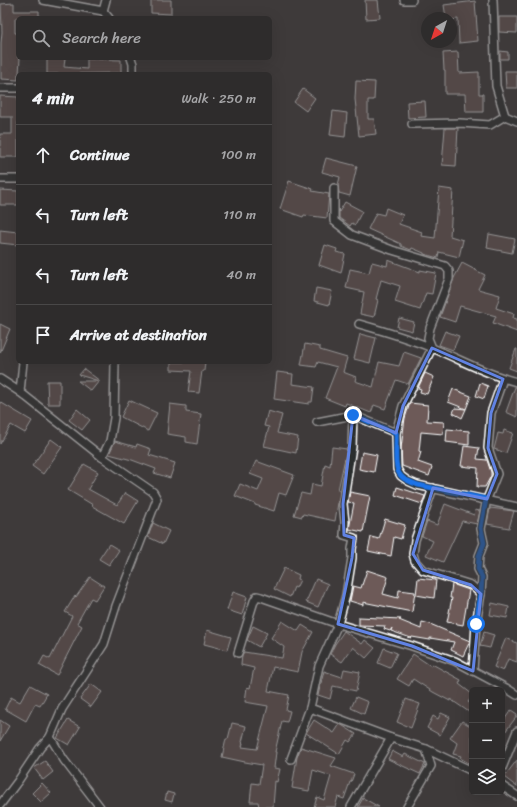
<!DOCTYPE html>
<html lang="en">
<head>
<meta charset="utf-8">
<style>
  body { margin:0; font-family:Sriracha,sans-serif; background:#3a3838; color:#f1f3f6 }
  .controls { position:absolute; right:12px; bottom:12px; display:grid; overflow:hidden; border-radius:6px; box-shadow:0 4px 16px #0002 }
  .controls button { width:36px; height:36px; display:grid; place-items:center; padding:0; border:0; border-bottom:1px solid #494848; background:#2e2c2c; color:#f1f3f6; font:20px sans-serif }
  .compass { position:absolute; left:421px; top:12px; width:36px; height:36px; border-radius:50%; background:#2e2c2c; box-shadow:0 4px 16px #0002; rotate:219deg }
  .stop { position:absolute; width:12px; height:12px; margin:-9px; border:3px solid #1a73e8; border-radius:50%; background:#fff }
  .stop.end { background:#1a73e8; border-color:#fff; box-shadow:0 1px 4px #0008 }
  .list { margin:0; padding:0; list-style:none }
  h2 { display:flex; justify-content:space-between; align-items:center; height:52px; margin:0; padding:0 16px; font-size:17px }
  h2 small { font-size:13px; font-weight:400; color:#a7a7a9 }
  .list li { display:grid; grid-template-columns:26px 1fr auto; gap:12px; align-items:center; box-sizing:border-box; height:60px; padding:0 16px; border-top:1px solid #494848 }
  .list b { display:block; font-size:15px; white-space:nowrap }
  .list em { font-size:13px; font-style:normal; color:#a7a7a9 }
  .icon { flex:none; width:22px; height:22px; fill:none; stroke:currentColor; stroke-width:2; stroke-linecap:round; stroke-linejoin:round }
  .map { position:relative; flex:none; width:517px; height:807px; overflow:hidden }
  .search { position:absolute; background:#2e2c2c; box-shadow:0 4px 16px #0002; left:16px; top:16px; width:256px; height:44px; display:flex; align-items:center; gap:10px; box-sizing:border-box; padding:0 14px; border-radius:6px; color:#a7a7a9; font-size:15px }
  .panel { position:absolute; background:#2e2c2c; box-shadow:0 4px 16px #0002; left:16px; top:72px; width:256px; height:292px; border-radius:6px }
  .map>svg:first-child { display:block }
  .building { fill:#6d5a58; stroke:#fff }
  .lines { fill:none; stroke-linecap:round; stroke-linejoin:round }
  .street-casing { stroke:#fff; stroke-width:10 }
  .street { stroke:#2a2d2e; stroke-width:7 }
  .route { stroke:#1a73e8; stroke-width:5 }
  .marked { fill:none; stroke:#6183e4; stroke-width:3; stroke-linejoin:round }
</style>
</head>
<body>
<div class="map">
<svg width="517" height="807" viewBox="0 0 517 807">
  <rect width="100%" height="100%" fill="#3e3a3b"/>
  <filter id="ink" filterUnits="userSpaceOnUse"><feTurbulence type="fractalNoise" baseFrequency=".025" numOctaves="2"/><feDisplacementMap in="SourceGraphic" scale="8" xChannelSelector="R" yChannelSelector="G"/><feConvolveMatrix kernelMatrix="1 2 1 2 8 2 1 2 1" color-interpolation-filters="sRGB"/></filter>
  <g filter="url(#ink)">
    <g class="building">
      <polygon points="151,0 171,0 171,14 151,13"/>
      <polygon points="365,0 378,0 380,18 366,19"/>
      <polygon points="475,1 478,41 459,43 458,19 451,20 451,18 446,18 444,5"/>
      <polygon points="14,3 14,11 39,11 39,18 15,18 15,33 18,33 18,58 20,58 19,74 18,74 18,80 1,79 1,43 2,32 1,4"/>
      <polygon points="499,17 517,17 517,33 499,32"/>
      <polygon points="500,51 508,52 508,59 500,59"/>
      <polygon points="458,52 459,73 479,72 479,94 483,94 483,112 466,112 465,94 445,94 445,70 444,70 443,53"/>
      <polygon points="47,58 65,58 64,67 87,69 87,59 121,60 121,73 47,74"/>
      <polygon points="505,71 517,71 517,88 506,88"/>
      <polygon points="356,81 375,82 374,100 368,100 368,119 374,119 376,134 359,136 355,99"/>
      <polygon points="303,89 315,98 306,111 294,102"/>
      <polygon points="0,96 18,97 18,157 0,157 0,134 12,134 12,117 0,117"/>
      <polygon points="425,101 426,117 408,118 407,102"/>
      <polygon points="333,111 347,113 345,137 330,135"/>
      <polygon points="445,128 458,128 456,166 442,165"/>
      <polygon points="326,158 357,166 350,196 339,193 338,185 340,177 322,172"/>
      <polygon points="289,181 313,189 312,191 329,194 327,218 304,215 303,217 280,209"/>
      <polygon points="439,188 453,190 450,236 463,240 459,257 439,252 438,258 424,254 424,253 412,248 411,250 401,246 401,244 368,229 376,213 384,215 386,208 403,215 399,224 422,232 421,236 435,238"/>
      <polygon points="0,190 18,191 18,205 0,205"/>
      <polygon points="345,202 362,211 355,225 352,223 350,226 339,218 339,212"/>
      <polygon points="0,230 18,232 18,245 0,243"/>
      <polygon points="489,234 515,239 512,253 487,248"/>
      <polygon points="325,245 337,249 336,252 345,254 341,273 319,265"/>
      <polygon points="388,260 420,272 420,270 436,273 432,294 426,293 420,310 395,302 400,286 381,280 376,299 378,300 374,317 360,314 364,292 346,288 350,269 369,273 372,262 387,266"/>
      <polygon points="462,263 485,275 478,289 500,295 496,308 514,314 513,318 517,319 517,332 493,323 496,316 460,306 455,322 440,317 454,278"/>
      <polygon points="316,288 332,291 329,305 314,301"/>
      <polygon points="399,318 414,322 412,331 397,327"/>
      <polygon points="0,324 10,329 0,353"/>
      <polygon points="445,331 459,336 453,350 439,345"/>
      <polygon points="360,334 376,338 370,363 354,359"/>
      <polygon points="305,344 320,347 320,350 347,358 343,372 356,377 355,381 373,387 379,362 399,366 404,352 421,358 408,384 396,380 385,409 374,405 371,413 346,403 345,406 325,398 337,367 318,362 316,367 301,365"/>
      <polygon points="516,349 517,349 517,371 509,368"/>
      <polygon points="171,362 205,362 204,371 202,371 199,393 188,392 191,371 171,370"/>
      <polygon points="84,369 100,381 99,381 79,375"/>
      <polygon points="277,372 293,374 292,384 314,387 312,402 309,402 309,404 274,399"/>
      <polygon points="425,373 434,377 427,394 420,392 421,389 418,388"/>
      <polygon points="47,381 60,381 60,404 48,404"/>
      <polygon points="78,381 99,381 91,391"/>
      <polygon points="480,383 488,386 484,399 476,396"/>
      <polygon points="515,387 517,387 517,417 506,412"/>
      <polygon points="453,389 471,396 466,409 448,402"/>
      <polygon points="129,400 157,413 148,431 121,417"/>
      <polygon points="0,402 32,421 25,433 11,425 0,444"/>
      <polygon points="410,403 428,405 427,421 444,422 443,434 421,432 419,451 421,452 418,462 432,467 429,476 402,466 401,448 405,418"/>
      <polygon points="170,404 186,406 186,412 201,414 197,444 186,442 186,437 167,434"/>
      <polygon points="455,408 466,409 462,418 453,413"/>
      <polygon points="77,409 90,420 82,430 69,420"/>
      <polygon points="268,411 282,415 277,433 298,437 296,453 264,446 269,427 264,426"/>
      <polygon points="447,429 469,431 469,445 446,442"/>
      <polygon points="504,430 513,433 506,453 494,449 498,433 503,434"/>
      <polygon points="51,439 62,447 43,474 32,466"/>
      <polygon points="115,441 136,447 137,444 151,449 149,455 175,463 170,478 154,473 156,469 132,460 109,454"/>
      <polygon points="464,446 479,448 477,459 487,460 491,472 491,476 485,487 477,487 478,468 461,466"/>
      <polygon points="332,447 347,449 338,490 340,491 335,521 303,514 302,517 294,515 301,493 310,495 312,484 321,486 325,464 330,466"/>
      <polygon points="362,452 377,455 374,472 359,469"/>
      <polygon points="256,461 294,475 286,495 279,493 274,511 255,505 255,504 235,496 240,484 258,491 263,479 250,474"/>
      <polygon points="84,464 98,472 88,489 117,505 125,493 138,501 124,524 92,506 93,505 68,490"/>
      <polygon points="397,487 425,496 422,504 395,495"/>
      <polygon points="350,492 370,496 363,532 349,529 354,503 348,502"/>
      <polygon points="445,504 474,515 475,510 480,511 477,524 462,521 443,562 426,555 433,541 422,536 427,521 437,525"/>
      <polygon points="490,508 514,511 509,528 487,524"/>
      <polygon points="385,519 405,525 401,539 394,537 391,556 368,551 371,537 379,539"/>
      <polygon points="153,523 169,531 163,544 148,537"/>
      <polygon points="109,544 119,550 109,565 99,559"/>
      <polygon points="284,568 299,575 298,579 300,580 296,588 294,587 290,597 274,589"/>
      <polygon points="367,570 388,577 383,594 398,598 399,590 415,592 412,612 363,602 363,605 350,601 353,586 361,588"/>
      <polygon points="90,577 104,586 95,600 91,598 77,623 82,626 57,675 39,665 44,656 50,659 72,616 65,612 75,596 76,597"/>
      <polygon points="418,578 436,580 434,598 416,595"/>
      <polygon points="316,579 328,584 318,607 306,602"/>
      <polygon points="452,584 469,590 463,625 447,622 452,598 450,598"/>
      <polygon points="233,592 247,597 242,615 227,610"/>
      <polygon points="492,603 509,607 507,618 490,615"/>
      <polygon points="359,617 401,619 399,620 421,629 422,622 430,624 470,641 463,656 451,650 454,642 430,638 430,640 412,637 411,638 391,631 392,628 390,631 384,629 385,626 359,625"/>
      <polygon points="282,621 298,631 302,625 313,632 302,652 298,672 273,667 268,691 289,695 286,710 290,711 287,722 282,721 275,752 276,752 274,768 280,769 277,782 275,781 273,807 259,807 258,802 250,802 252,783 259,784 262,765 245,762 222,757 226,739 228,739 232,723 246,726 242,742 243,743 242,747 257,749 268,706 245,702 247,687 250,688 254,668 241,665 242,655 244,652 282,658 284,647 271,638"/>
      <polygon points="253,626 267,633 259,647 247,640"/>
      <polygon points="207,630 231,637 227,650 204,644"/>
      <polygon points="344,631 362,644 365,640 375,648 366,658 353,647 342,662 330,654 335,644"/>
      <polygon points="484,632 494,635 490,648 480,646"/>
      <polygon points="506,638 517,643 517,662 508,659 503,671 494,667"/>
      <polygon points="384,648 397,653 390,668 378,663"/>
      <polygon points="413,654 431,666 432,664 461,680 459,684 472,694 472,697 468,702 472,705 472,714 450,699 450,701 433,692 413,679 409,686 397,679"/>
      <polygon points="344,669 360,672 356,691 333,686 330,699 318,695 324,671 342,677"/>
      <polygon points="91,684 102,692 91,707 80,699"/>
      <polygon points="30,685 47,694 40,706 35,704 26,721 5,709 11,697 20,702"/>
      <polygon points="356,697 368,702 364,714 351,708"/>
      <polygon points="406,699 420,704 411,728 397,722"/>
      <polygon points="511,710 517,714 517,716 502,736 502,723"/>
      <polygon points="441,713 450,717 440,735 427,728 433,716 438,719"/>
      <polygon points="0,720 9,726 0,741"/>
      <polygon points="68,720 80,727 69,745 57,738"/>
      <polygon points="314,720 334,733 340,724 356,734 350,742 347,740 339,754 306,733"/>
      <polygon points="462,721 472,727 472,765 460,758 461,756 453,754 457,743 450,738"/>
      <polygon points="301,747 336,758 331,766 354,774 351,782 350,782 344,799 338,797 335,807 314,807 317,797 324,800 331,776 313,770 309,791 292,788 297,757"/>
      <polygon points="392,751 403,757 405,754 425,764 420,774 388,759"/>
      <polygon points="517,760 517,787 504,777"/>
      <polygon points="45,761 53,772 43,780 34,768"/>
      <polygon points="42,783 51,793 41,802 32,793"/>
      <polygon points="167,792 174,794 172,802 165,800"/>
      <polygon points="363,798 379,807 358,807"/>
    </g>
    <g class="lines">
      <g class="street-casing">
        <g id="street">
          <polyline points="43,0 103,11 109,18"/>
          <polyline points="404,0 412,0"/>
          <polyline points="493,0 496,86 505,116"/>
          <polyline points="103,11 106,0"/>
          <polyline points="131,58 133,64 133,74"/>
          <polyline points="0,88 18,88"/>
          <polyline points="505,116 517,121"/>
          <polyline points="412,124 460,123 490,125 505,116"/>
          <polyline points="0,179 18,179"/>
          <polyline points="334,188 334,221 352,235 392,250 445,266 449,271 449,279 430,328 428,338 432,348 403,406 396,433 397,469 401,476 408,481 417,485 517,507"/>
          <path d="M359,324C384,331 408,338 432,348C460,359 487,375 517,382"/>
          <polyline points="0,379 20,392 102,457 153,492 157,499 116,606 104,644 62,709 50,737 40,748 18,781 0,805"/>
          <polyline points="20,392 23,362"/>
          <polyline points="353,415 352,447 343,504 345,522 344,535 354,538 352,549 352,558 346,595 338,624 319,666 310,708 391,738 426,749 472,771"/>
          <polyline points="317,422 353,415 396,433"/>
          <polyline points="102,457 110,441 114,418 115,362"/>
          <polyline points="433,488 415,540 413,554 415,561 423,570 471,585 481,594"/>
          <polyline points="238,653 254,601 257,596 261,597 338,624 412,646 455,661 506,688 517,695"/>
          <polyline points="473,671 476,624 481,594 482,577 478,569 479,556 484,543 481,529 487,499 497,474 488,448 491,413 503,379"/>
          <polyline points="50,737 64,760 100,807"/>
          <polyline points="291,759 310,708"/>
          <polyline points="502,768 517,731"/>
          <polyline points="502,786 517,796"/>
          <polyline points="351,807 391,738"/>
          <polyline points="407,807 431,766 426,749"/>
        </g>
      </g>
      <use href="#street" class="street"/>
    </g>
  </g>
  <g class="lines" filter="url(#ink)">
    <path class="route" d="M353,415L396,433C397,444 393,468 401,476C405,481 412,482 418,485L486,499L481,528L484,543L479,556L478,569L482,577L481,594L476,624"/>
  </g>
  <path d="M0 0H517V807H0ZM432,348L503,379L491,413L488,448L497,474L487,499L433,488L413,554L423,570L471,585L481,594L473,671L412,646L338,624L352,558L354,538L344,535L343,504L353,415L396,433L403,406Z" fill="#3e3a3b" fill-opacity=".55" fill-rule="evenodd"/>
  <path class="marked" d="M432,348L503,379L491,413L488,448L497,474L487,499L433,488L413,554L423,570L471,585L481,594L473,671L412,646L338,624L352,558L354,538L344,535L343,504L353,415L396,433L403,406Z"/>
</svg>
<div class="controls">
<button>+</button>
<button>−</button>
<button><svg class="icon" aria-label="layers" viewBox="0 0 24 24"><path d="M12 4l9 5-9 5-9-5zM3 14l9 5 9-5"/></svg></button>
</div>
<svg class="compass" viewBox="-18 -18 36 36"><path d="M0-13l5 13h-10z" fill="#e53935"/><path d="M0 13l5-13h-10z" fill="#a7a7a9"/></svg>
<div class="stop" style="left:476px;top:624px"></div>
<div class="stop end" style="left:353px;top:415px"></div>
<div class="search"><svg class="icon" aria-label="search" viewBox="0 0 24 24"><circle cx="10" cy="10" r="6"/><path d="M15 15l6 6"/></svg>Search here</div>
<section class="panel">
<h2>4 min<small>Walk · 250 m</small></h2>
<ul class="list">
<li><svg class="icon" aria-label="ahead" viewBox="0 0 24 24"><path d="M12 20V5M6 11l6-6 6 6"/></svg><div><b>Continue</b></div><em>100 m</em></li>
<li><svg class="icon" aria-label="left" viewBox="0 0 24 24"><path d="M17 20v-9H6M10 6l-5 5 5 5"/></svg><div><b>Turn left</b></div><em>110 m</em></li>
<li><svg class="icon" aria-label="left" viewBox="0 0 24 24"><path d="M17 20v-9H6M10 6l-5 5 5 5"/></svg><div><b>Turn left</b></div><em>40 m</em></li>
<li><svg class="icon" aria-label="arrive" viewBox="0 0 24 24"><path d="M6 21V4h12l-3 4 3 4H6"/></svg><div><b>Arrive at destination</b></div></li>
</ul>
</section>
</div>
</body>
</html>
